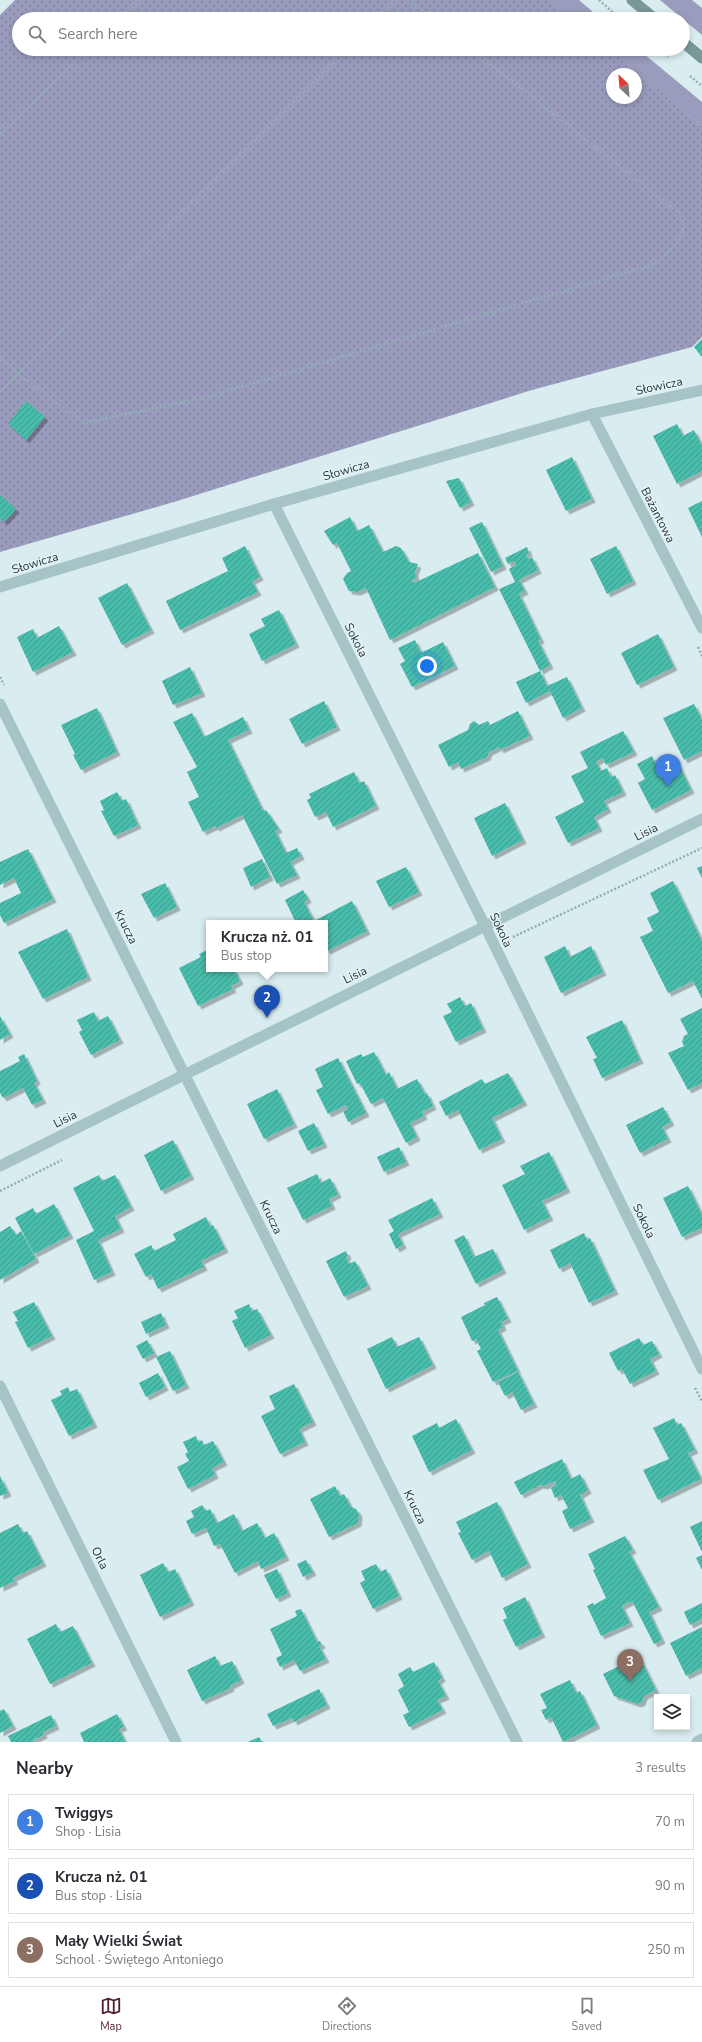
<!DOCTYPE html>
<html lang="en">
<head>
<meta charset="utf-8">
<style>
  body { margin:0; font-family:"Nunito Sans",sans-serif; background:#f7f7f7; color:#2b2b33 }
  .controls { position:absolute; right:12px; bottom:12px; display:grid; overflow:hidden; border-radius:0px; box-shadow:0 2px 6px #0003 }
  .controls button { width:36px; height:36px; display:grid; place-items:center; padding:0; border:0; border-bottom:1px solid #e1e1e2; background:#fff; color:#2b2b33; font:20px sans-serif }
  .compass { position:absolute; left:606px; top:68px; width:36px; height:36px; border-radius:50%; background:#fff; box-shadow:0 2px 6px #0003; rotate:334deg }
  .you { position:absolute; left:427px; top:666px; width:14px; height:14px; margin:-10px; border:3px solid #fff; border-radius:50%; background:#1a73e8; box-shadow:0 0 0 6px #1a73e833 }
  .badge { display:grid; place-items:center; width:26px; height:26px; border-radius:50%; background:#511f30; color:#fff; font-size:13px; font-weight:700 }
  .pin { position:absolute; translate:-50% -33px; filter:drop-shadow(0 1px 2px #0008) }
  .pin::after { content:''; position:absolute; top:21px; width:14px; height:12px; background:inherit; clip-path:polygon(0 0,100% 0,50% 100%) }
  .popup { position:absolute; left:206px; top:920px; width:122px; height:52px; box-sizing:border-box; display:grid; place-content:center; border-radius:0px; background:#fff; filter:drop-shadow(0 1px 3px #0005); font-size:13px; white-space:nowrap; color:#7c7c81 }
  .popup b { font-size:15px; color:#2b2b33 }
  .popup::after { content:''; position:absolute; left:50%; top:100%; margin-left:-8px; border:8px solid transparent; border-top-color:#fff }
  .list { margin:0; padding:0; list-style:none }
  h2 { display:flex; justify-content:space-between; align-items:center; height:52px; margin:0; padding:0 16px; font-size:17px }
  h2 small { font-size:13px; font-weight:400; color:#7c7c81 }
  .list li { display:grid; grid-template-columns:26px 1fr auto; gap:12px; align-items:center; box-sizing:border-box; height:56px; margin:0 8px 8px; padding:0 8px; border:1px solid #e1e1e2; border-radius:0px }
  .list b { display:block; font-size:15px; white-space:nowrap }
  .list p { margin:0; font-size:13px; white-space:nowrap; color:#7c7c81 }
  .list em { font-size:13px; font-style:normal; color:#7c7c81 }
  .icon { flex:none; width:22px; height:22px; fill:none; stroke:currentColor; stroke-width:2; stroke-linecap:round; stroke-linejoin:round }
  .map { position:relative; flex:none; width:702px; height:1742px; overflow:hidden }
  .search { position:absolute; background:#fff; box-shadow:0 2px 6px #0003; left:12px; right:12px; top:12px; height:44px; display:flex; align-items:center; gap:10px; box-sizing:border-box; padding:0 14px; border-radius:22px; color:#7c7c81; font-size:15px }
  .sheet { height:244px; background:#fff }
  nav { display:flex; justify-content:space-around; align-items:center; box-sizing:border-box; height:56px; border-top:1px solid #e1e1e2; background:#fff; font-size:11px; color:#7c7c81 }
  nav a { display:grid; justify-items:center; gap:2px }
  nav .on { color:#511f30 }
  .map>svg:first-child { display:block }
  .grass { fill:#9a9cbd }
  .garden { fill:url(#garden-dots); fill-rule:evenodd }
  .building { fill:url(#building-hatch); filter:url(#shadow) }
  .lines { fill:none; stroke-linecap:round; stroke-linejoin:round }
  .path { stroke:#90b0b2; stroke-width:2.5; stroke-dasharray:2 2; stroke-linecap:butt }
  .minor { stroke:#a6c4c6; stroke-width:11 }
  .secondary { stroke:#789998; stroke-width:11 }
  .labels { text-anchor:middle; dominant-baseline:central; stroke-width:3; stroke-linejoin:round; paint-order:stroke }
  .street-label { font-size:12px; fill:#263332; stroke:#e5f5f7 }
</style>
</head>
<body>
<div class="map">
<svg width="702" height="1742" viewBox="0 0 702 1742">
  <defs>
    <pattern id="garden-dots" width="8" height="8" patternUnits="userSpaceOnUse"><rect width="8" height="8" fill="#9a9cbd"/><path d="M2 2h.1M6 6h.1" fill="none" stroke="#7d809a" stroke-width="1.8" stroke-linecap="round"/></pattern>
    <pattern id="building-hatch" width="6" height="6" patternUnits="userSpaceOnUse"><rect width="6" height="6" fill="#49bdab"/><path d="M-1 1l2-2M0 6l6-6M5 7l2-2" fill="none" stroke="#3d9a8c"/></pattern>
    <filter id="shadow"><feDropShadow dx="3.5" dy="3.5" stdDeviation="0" flood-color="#0004"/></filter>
  </defs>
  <rect width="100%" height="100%" fill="#d9ecef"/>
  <g class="grass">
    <polygon points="547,0 579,0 601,19 571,19"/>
    <polygon points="660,0 692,0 702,8 702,35"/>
    <polygon points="607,49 638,49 702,102 702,126"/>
  </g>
  <path class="garden" d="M15,0H548L572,19H19V49H608L702,126V337L692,347L532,390L174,502L0,552V15ZM612,74H636V98H612Z"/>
  <g class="building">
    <polygon points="702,339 702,356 701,356 694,347"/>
    <polygon points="26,401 45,417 26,440 8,424"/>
    <polygon points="677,424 683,436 694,430 702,446 702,471 677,484 653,436"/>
    <polygon points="572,457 592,499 566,511 546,470"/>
    <polygon points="459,478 471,502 460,508 446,481"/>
    <polygon points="0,495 16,509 4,522 0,518"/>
    <polygon points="702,501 702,537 688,508"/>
    <polygon points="350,517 357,531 369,525 383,552 396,546 401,548 409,562 418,564 415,572 416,578 412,580 414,583 478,553 495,587 390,640 366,588 357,592 349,591 343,579 347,573 351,571 337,543 333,545 324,531"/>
    <polygon points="482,522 503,566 491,572 469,528"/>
    <polygon points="245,546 260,577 252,581 258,592 180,630 166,601 228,571 222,558"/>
    <polygon points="616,546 633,581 607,594 590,559"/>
    <polygon points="527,547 529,553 526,554 528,559 532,557 538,570 519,580 525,591 519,594 541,640 538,641 550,665 540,671 547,686 567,677 582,708 563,718 550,691 526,703 516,682 540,671 499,589 515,582 509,569 516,565 514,561 508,564 505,558"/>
    <polygon points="127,583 151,630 122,645 98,598"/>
    <polygon points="279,610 296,644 262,661 249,634 265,626 261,619"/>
    <polygon points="59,626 73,652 33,672 17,637 33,629 37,638"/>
    <polygon points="658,634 674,667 637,685 621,653"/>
    <polygon points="415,640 421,653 443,642 455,666 412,687 400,664 405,661 398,648"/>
    <polygon points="190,667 202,693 173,705 162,681"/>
    <polygon points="324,701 337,727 302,744 289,719"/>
    <polygon points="694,704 702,720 702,751 684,760 663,718"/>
    <polygon points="97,708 117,752 81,770 73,755 75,754 61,725"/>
    <polygon points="518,711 530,736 500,750 499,747 489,752 487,757 461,769 458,762 449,767 438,745 468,730 470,724 474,721 479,725 488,721 490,725"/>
    <polygon points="192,713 204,737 243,717 249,730 228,740 262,809 264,811 266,810 279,829 275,831 286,853 297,848 301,856 290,862 297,875 277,884 242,815 216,828 215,826 203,832 188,802 199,797 187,772 197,767 173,722"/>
    <polygon points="623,731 634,752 606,765 603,758 596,762 601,771 607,768 611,777 615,775 623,792 604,801 608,809 594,817 599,828 568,843 555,817 584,802 571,776 588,768 580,752"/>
    <polygon points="652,756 659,772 678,763 691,790 652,810 638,783 645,779 637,764"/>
    <polygon points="354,772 359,783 364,781 376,806 333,827 326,812 315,817 307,800 311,798 309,794"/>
    <polygon points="117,792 122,801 126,799 138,825 114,836 101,811 104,810 100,801"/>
    <polygon points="505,803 523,840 492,856 474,818"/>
    <polygon points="28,849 53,899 4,923 0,915 0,903 21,893 14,878 0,885 0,862"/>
    <polygon points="262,859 270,877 251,887 243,868"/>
    <polygon points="702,866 702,878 697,868"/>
    <polygon points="406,867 419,892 389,907 376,881"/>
    <polygon points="673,881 702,941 702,999 693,981 668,993 640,937 653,931 647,918 659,912 650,893"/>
    <polygon points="165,883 177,907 154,918 141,894"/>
    <polygon points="303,890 308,899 304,902 314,921 352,901 367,931 327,951 325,948 325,923 296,923 285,900"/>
    <polygon points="67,929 88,977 43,999 18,952"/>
    <polygon points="565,946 570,957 591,946 603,972 561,993 544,957"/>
    <polygon points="209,949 209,969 234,969 240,981 231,986 233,989 198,1006 179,968 201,957 199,954"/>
    <polygon points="460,997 465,1006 471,1003 483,1029 456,1042 443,1016 452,1012 447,1004"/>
    <polygon points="702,1008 702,1083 688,1090 668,1053 684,1046 682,1042 684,1036 688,1034 680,1019"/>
    <polygon points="94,1012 98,1021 108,1016 120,1040 91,1055 79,1032 82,1030 77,1020"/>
    <polygon points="0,1016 10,1034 0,1040"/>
    <polygon points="622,1020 640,1060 602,1078 593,1059 597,1058 586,1037"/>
    <polygon points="374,1052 386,1075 389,1072 397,1089 417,1079 425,1094 427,1093 433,1106 422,1112 424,1116 410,1123 417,1137 406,1143 383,1098 371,1104 360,1083 357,1084 346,1061 361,1054 363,1057"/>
    <polygon points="24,1054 37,1081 34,1083 43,1100 32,1105 23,1088 3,1098 0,1093 0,1071 20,1061 18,1057"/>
    <polygon points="338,1058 366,1113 348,1122 343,1111 348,1109 346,1105 328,1114 316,1090 323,1087 315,1069"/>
    <polygon points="508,1073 524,1102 492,1118 502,1139 479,1150 458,1110 446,1116 439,1102 482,1079 485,1084"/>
    <polygon points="277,1089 294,1124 264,1139 247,1104"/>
    <polygon points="663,1107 671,1122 662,1127 668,1139 640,1153 626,1125"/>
    <polygon points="314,1123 324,1144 308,1151 298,1131"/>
    <polygon points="173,1140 191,1176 161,1191 144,1155"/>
    <polygon points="399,1147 406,1162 384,1172 377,1157"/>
    <polygon points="549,1152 567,1189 542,1201 550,1217 524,1230 502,1185 525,1174 520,1166"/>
    <polygon points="317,1174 321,1183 330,1178 338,1194 329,1199 332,1206 303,1220 287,1188"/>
    <polygon points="99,1175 102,1181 115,1175 131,1207 115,1216 121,1229 98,1240 112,1272 94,1280 76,1240 94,1231 73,1188"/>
    <polygon points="688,1186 702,1215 702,1228 682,1237 663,1198"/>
    <polygon points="432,1198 440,1214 398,1234 403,1245 396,1249 389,1234 394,1231 388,1220"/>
    <polygon points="54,1204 70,1235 34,1254 15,1218 33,1208 36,1214"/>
    <polygon points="206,1217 210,1226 213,1225 225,1249 201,1261 204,1267 158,1289 151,1274 146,1277 134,1254 151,1245 154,1251 176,1240 173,1234"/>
    <polygon points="10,1226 16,1235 21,1231 36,1259 0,1280 0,1232"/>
    <polygon points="584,1233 587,1240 590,1238 615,1291 589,1303 570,1263 559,1269 550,1250"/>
    <polygon points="464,1235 474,1257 493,1249 503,1270 476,1284 454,1240"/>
    <polygon points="346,1251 348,1256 346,1257 349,1264 355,1261 368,1286 344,1297 326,1261"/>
    <polygon points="497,1297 508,1319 501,1322 503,1327 498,1330 518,1371 493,1382 477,1351 481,1349 476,1339 472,1341 461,1317 485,1305 484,1303"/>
    <polygon points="34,1302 52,1336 28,1348 15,1322 18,1321 13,1312"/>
    <polygon points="249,1304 252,1311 257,1309 271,1335 245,1348 232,1321 238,1318 234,1311"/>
    <polygon points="161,1313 166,1325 146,1334 141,1322"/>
    <polygon points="392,1337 397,1347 419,1337 433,1365 386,1389 367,1349"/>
    <polygon points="639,1338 643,1345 652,1341 659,1354 650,1359 656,1371 630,1384 622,1369 618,1371 609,1353"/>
    <polygon points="147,1340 154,1353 143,1359 136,1346"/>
    <polygon points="170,1351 186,1385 173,1391 156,1357"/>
    <polygon points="518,1372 534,1404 521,1410 512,1392 505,1396 498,1382"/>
    <polygon points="158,1373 165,1387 146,1397 139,1383"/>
    <polygon points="294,1384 313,1422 299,1429 305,1442 280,1454 261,1416 275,1409 269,1396"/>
    <polygon points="68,1387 70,1392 77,1389 94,1424 69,1436 51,1400 62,1395 60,1391"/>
    <polygon points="674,1418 677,1425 681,1423 695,1450 688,1453 701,1479 658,1500 643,1470 669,1459 653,1428"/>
    <polygon points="456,1419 472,1450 429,1472 412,1436 437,1423 439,1428"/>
    <polygon points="196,1436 198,1442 202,1440 204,1445 213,1441 224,1462 212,1468 215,1475 188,1489 177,1467 189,1461 185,1454 188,1452 183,1442"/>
    <polygon points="562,1459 571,1479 580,1474 588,1490 580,1495 591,1519 570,1529 562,1511 568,1508 561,1495 555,1498 551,1488 556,1485 555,1481 544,1486 540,1485 521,1495 514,1482"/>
    <polygon points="0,1476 8,1493 0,1496"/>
    <polygon points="335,1486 340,1496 344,1494 351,1507 356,1509 359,1514 358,1523 329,1537 310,1499"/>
    <polygon points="497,1502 528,1564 502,1578 489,1551 472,1560 458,1533 461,1532 456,1522"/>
    <polygon points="202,1505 206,1511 210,1509 217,1523 234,1514 242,1531 257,1523 265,1538 274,1533 286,1557 261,1569 258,1561 235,1573 220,1544 214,1546 206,1528 192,1534 186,1521 194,1517 191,1511"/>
    <polygon points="702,1521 702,1552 690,1527"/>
    <polygon points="18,1524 23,1533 27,1531 43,1563 13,1578 15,1581 0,1588 0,1533"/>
    <polygon points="625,1536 633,1550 629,1552 659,1607 649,1612 662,1640 654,1644 632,1601 622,1606 630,1623 601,1636 587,1606 593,1603 594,1605 606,1598 593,1570 595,1569 588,1554"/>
    <polygon points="702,1555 702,1570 696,1558"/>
    <polygon points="306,1560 313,1572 303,1577 297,1564"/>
    <polygon points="163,1563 168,1572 175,1569 191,1602 160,1617 140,1575"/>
    <polygon points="376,1564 380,1572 386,1569 399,1596 373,1609 360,1583 365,1580 361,1571"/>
    <polygon points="277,1569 288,1593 276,1599 264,1575"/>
    <polygon points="525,1597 542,1634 516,1647 503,1620 507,1618 503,1608"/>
    <polygon points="702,1603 702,1619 690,1625 684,1612"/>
    <polygon points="301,1609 317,1642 320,1641 322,1645 319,1646 326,1659 300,1671 294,1660 280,1667 276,1658 282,1655 270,1629 297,1616 295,1611"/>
    <polygon points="56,1624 60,1632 73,1626 92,1663 50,1684 27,1639"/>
    <polygon points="702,1627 702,1668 686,1676 670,1643"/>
    <polygon points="215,1656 220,1666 232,1661 241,1680 230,1686 231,1688 202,1701 187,1670"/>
    <polygon points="639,1656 656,1690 644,1696 642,1702 638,1704 614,1696 603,1674"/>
    <polygon points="434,1662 442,1678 438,1681 446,1696 437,1700 443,1710 409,1727 403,1715 409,1712 398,1690 404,1686 398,1674 410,1667 413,1672"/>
    <polygon points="570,1680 576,1693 580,1691 597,1725 563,1742 551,1717 546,1720 541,1710 547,1708 540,1694"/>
    <polygon points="319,1689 327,1705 294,1722 292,1718 273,1726 267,1714"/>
    <polygon points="4,1709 13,1726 0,1733 0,1711"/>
    <polygon points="117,1714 124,1727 119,1729 125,1742 84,1742 80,1733"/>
    <polygon points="51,1715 56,1726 43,1732 44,1735 33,1740 34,1742 11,1742 8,1736"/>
    <polygon points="259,1737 262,1742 248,1742"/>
  </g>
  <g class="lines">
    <g class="path">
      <polyline points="408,0 432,19"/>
      <polyline points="599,0 616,15"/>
      <polyline points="121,19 141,0"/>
      <polyline points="378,19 397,0"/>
      <polyline points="658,49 668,57"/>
      <polyline points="690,76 702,86"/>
      <polyline points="0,134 89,49"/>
      <path d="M0,358L18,374L84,423L203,398L652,265C664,256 683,243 683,225C683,221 680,216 679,213L471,49"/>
      <polyline points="0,392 347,49"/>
      <polyline points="698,647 702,656"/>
      <polyline points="0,677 4,685"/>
      <polyline points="513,937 702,848"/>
      <polyline points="0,1191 62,1160"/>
      <polyline points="695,1388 702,1401"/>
    </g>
    <g class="minor">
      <polyline points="592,414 702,628"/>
      <polyline points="274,504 485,926 702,1369"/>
      <polyline points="0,587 274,504 592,414 702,390"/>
      <polyline points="0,704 517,1742"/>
      <polyline points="0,1166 702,819"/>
      <polyline points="0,1386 176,1742"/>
      <polyline points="697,1742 702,1739"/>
    </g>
    <g class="secondary">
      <polyline points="632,0 655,19"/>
      <polyline points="683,42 702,58"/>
    </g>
  </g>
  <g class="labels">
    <g class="street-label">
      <text transform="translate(659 386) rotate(-12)">Słowicza</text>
      <text transform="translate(346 470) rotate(-16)">Słowicza</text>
      <text transform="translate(658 515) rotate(63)">Bażantowa</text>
      <text transform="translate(35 563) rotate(-17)">Słowicza</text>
      <text transform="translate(356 640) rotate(63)">Sokola</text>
      <text transform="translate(646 832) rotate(-26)">Lisia</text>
      <text transform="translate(126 927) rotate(63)">Krucza</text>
      <text transform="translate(501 930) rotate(64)">Sokola</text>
      <text transform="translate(355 975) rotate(-26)">Lisia</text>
      <text transform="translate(65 1119) rotate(-27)">Lisia</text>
      <text transform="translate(271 1217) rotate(64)">Krucza</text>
      <text transform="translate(644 1221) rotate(64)">Sokola</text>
      <text transform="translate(415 1507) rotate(64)">Krucza</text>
      <text transform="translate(100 1558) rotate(64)">Orla</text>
    </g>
  </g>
</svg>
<div class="controls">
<button><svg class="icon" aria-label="layers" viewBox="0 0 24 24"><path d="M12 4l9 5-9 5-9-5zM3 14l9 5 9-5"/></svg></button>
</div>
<svg class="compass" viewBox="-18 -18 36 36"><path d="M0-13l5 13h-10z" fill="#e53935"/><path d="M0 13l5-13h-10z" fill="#7c7c81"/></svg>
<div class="you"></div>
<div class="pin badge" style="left:668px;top:787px;background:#3f7fe0">1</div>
<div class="pin badge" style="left:267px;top:1018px;background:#1a4fb4">2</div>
<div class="popup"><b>Krucza nż. 01</b>Bus stop</div>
<div class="pin badge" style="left:630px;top:1682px;background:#8d6e63">3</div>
<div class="search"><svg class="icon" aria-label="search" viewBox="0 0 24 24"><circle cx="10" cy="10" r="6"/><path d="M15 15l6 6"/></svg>Search here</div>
</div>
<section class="sheet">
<h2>Nearby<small>3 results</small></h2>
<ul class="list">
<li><span class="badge" style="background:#3f7fe0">1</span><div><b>Twiggys</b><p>Shop · Lisia</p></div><em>70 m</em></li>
<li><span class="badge" style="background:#1a4fb4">2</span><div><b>Krucza nż. 01</b><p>Bus stop · Lisia</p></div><em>90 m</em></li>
<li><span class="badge" style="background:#8d6e63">3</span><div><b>Mały Wielki Świat</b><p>School · Świętego Antoniego</p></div><em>250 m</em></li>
</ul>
</section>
<nav>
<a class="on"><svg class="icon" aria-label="map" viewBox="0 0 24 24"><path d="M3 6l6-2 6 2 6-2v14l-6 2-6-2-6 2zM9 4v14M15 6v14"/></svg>Map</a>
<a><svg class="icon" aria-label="directions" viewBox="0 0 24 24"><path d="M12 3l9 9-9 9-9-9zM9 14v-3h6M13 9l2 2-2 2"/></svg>Directions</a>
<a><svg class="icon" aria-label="saved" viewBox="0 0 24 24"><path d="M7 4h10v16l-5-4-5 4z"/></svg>Saved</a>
</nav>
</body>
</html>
